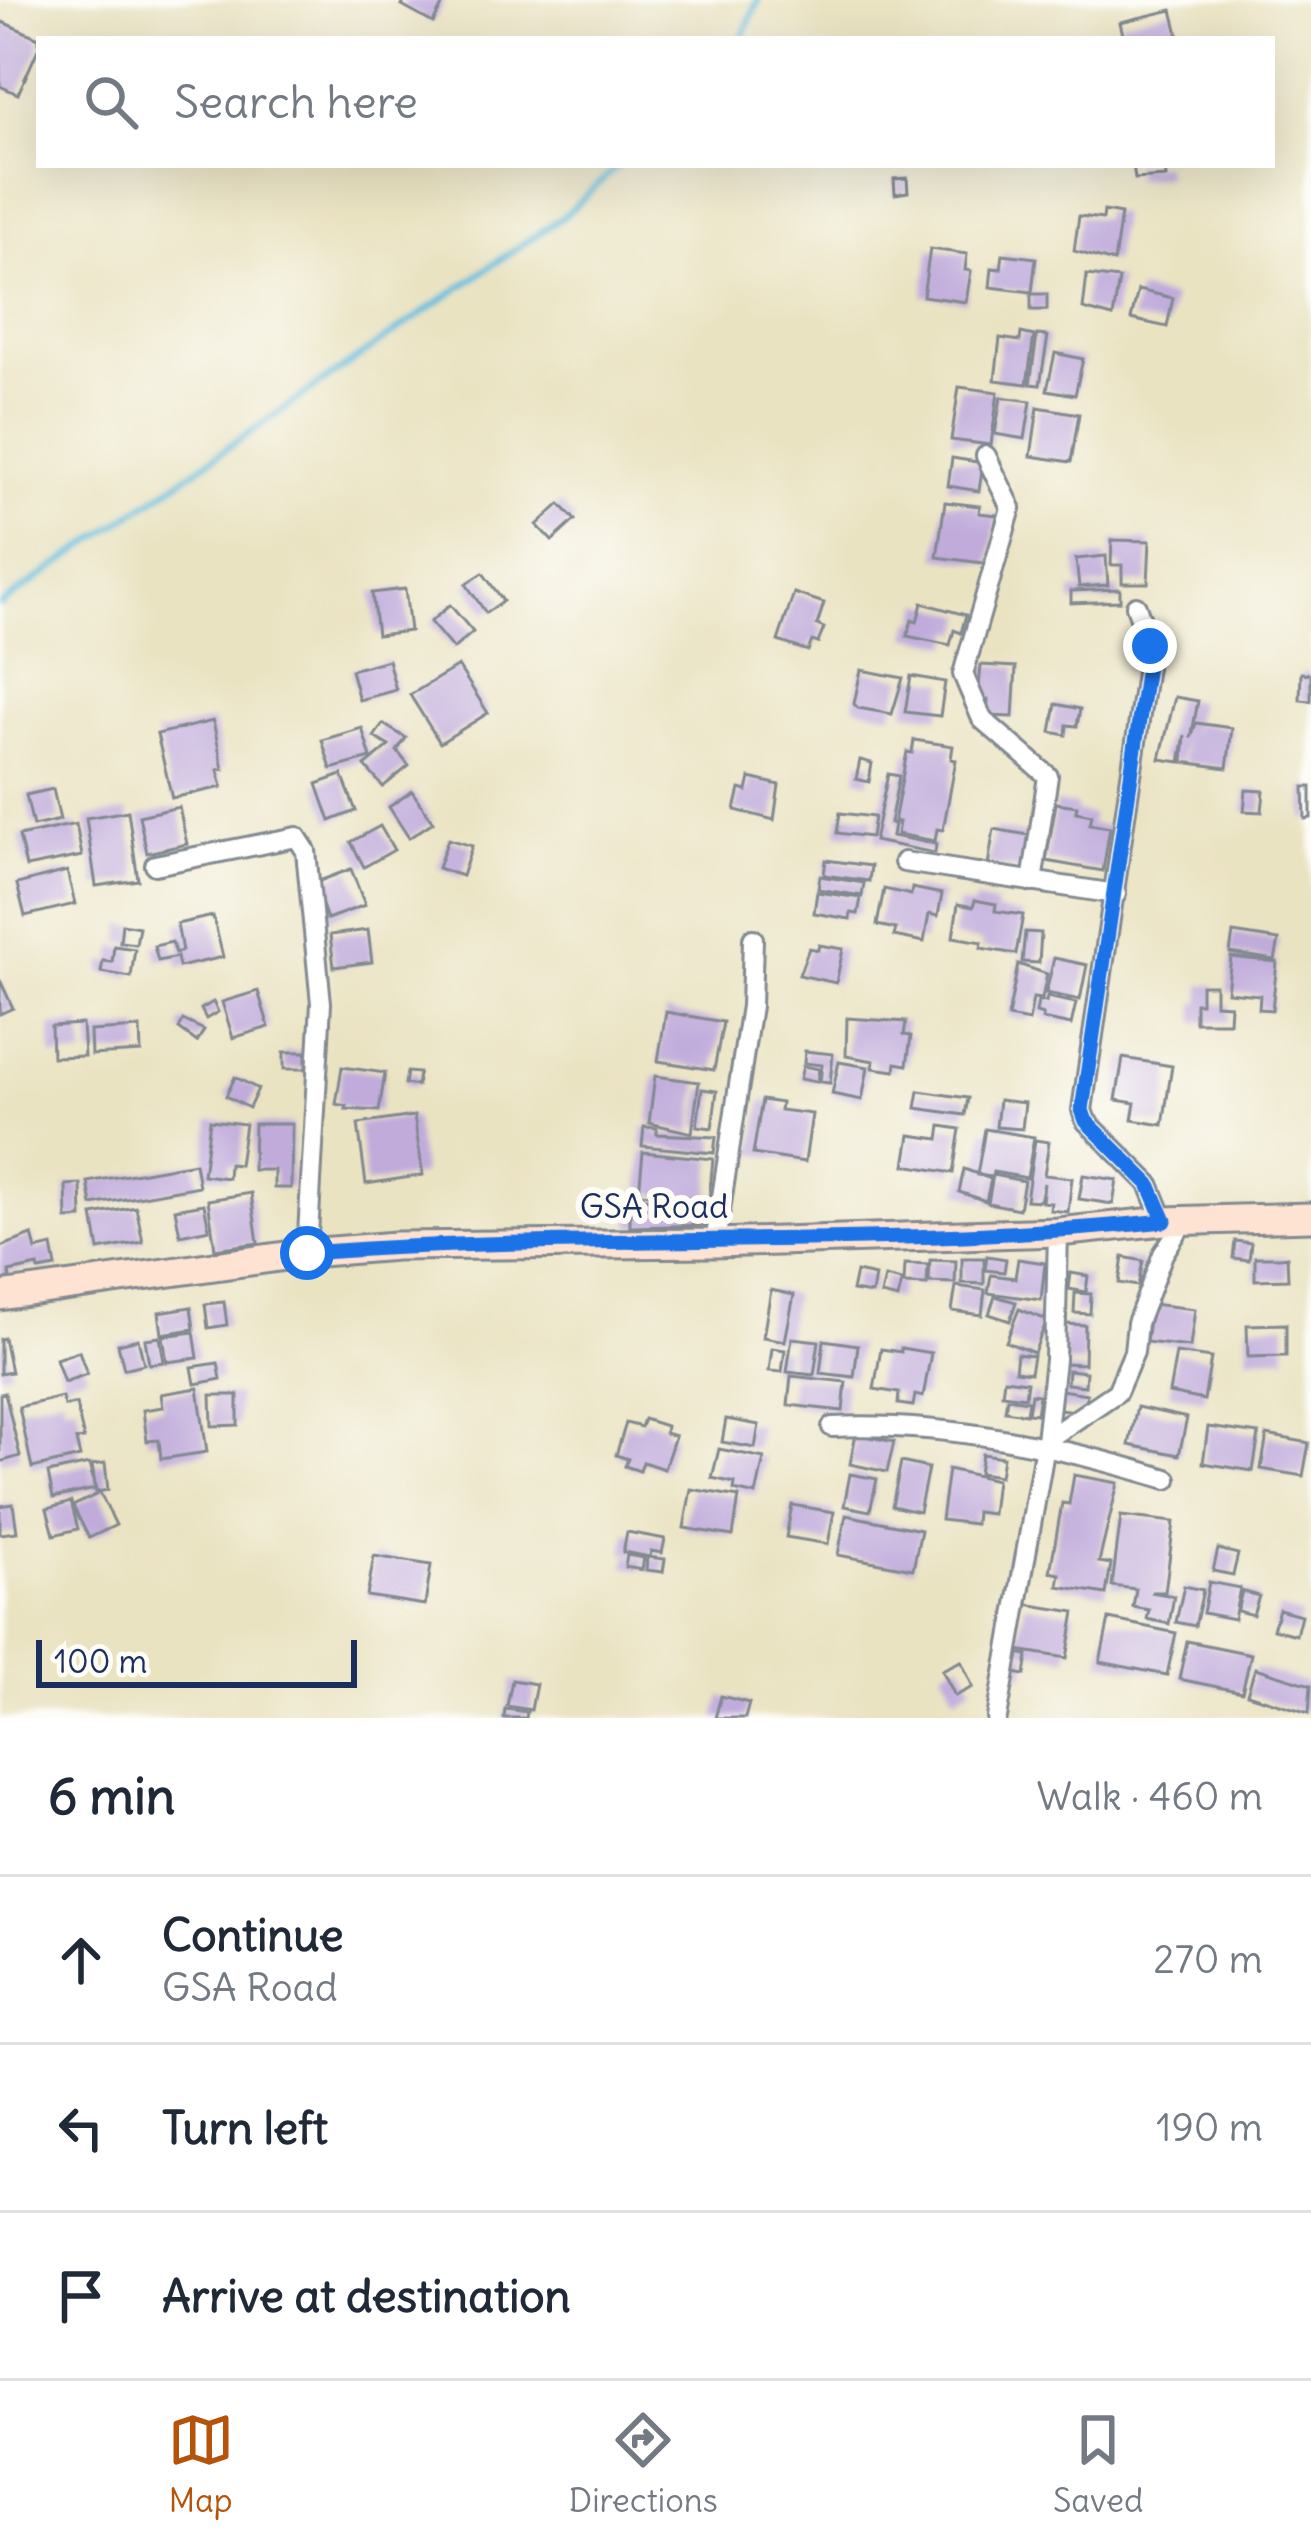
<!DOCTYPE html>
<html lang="en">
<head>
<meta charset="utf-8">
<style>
  body { margin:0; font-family:Delius,sans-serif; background:#f6f6f7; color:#1f2937 }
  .scale { position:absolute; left:36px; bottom:30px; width:321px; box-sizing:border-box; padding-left:12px; border:6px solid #1b2f5e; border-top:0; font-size:33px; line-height:42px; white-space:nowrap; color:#1b2f5e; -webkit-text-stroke:9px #fdfcf7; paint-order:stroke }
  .stop { position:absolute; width:36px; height:36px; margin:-27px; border:9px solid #1a73e8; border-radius:50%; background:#fff }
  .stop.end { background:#1a73e8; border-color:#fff; box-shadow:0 3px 12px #0008 }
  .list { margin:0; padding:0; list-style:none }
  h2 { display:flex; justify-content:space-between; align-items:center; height:156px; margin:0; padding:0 48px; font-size:51px }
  h2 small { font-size:39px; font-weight:400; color:#747a83 }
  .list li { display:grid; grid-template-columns:78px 1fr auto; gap:36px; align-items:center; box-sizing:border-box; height:168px; padding:0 48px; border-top:3px solid #e0e1e3 }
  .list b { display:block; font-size:45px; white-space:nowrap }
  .list p { margin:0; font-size:39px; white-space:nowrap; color:#747a83 }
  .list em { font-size:39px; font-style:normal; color:#747a83 }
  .icon { flex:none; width:66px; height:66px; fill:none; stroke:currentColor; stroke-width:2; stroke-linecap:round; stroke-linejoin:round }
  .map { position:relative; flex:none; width:1311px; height:1718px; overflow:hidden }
  .search { position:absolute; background:#fff; box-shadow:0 12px 48px #0002; left:36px; right:36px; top:36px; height:132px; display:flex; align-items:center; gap:30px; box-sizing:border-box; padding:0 42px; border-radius:0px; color:#747a83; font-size:45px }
  .sheet { height:660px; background:#fff }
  nav { display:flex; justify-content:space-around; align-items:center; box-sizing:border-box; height:168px; border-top:3px solid #e0e1e3; background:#fff; font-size:33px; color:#747a83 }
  nav a { display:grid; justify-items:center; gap:6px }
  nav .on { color:#b45309 }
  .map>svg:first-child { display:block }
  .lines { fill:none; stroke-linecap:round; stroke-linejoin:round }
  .stream { stroke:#5fbdde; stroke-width:6 }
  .building { fill:#c0abdb }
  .street-casing { stroke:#828990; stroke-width:24 }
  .secondary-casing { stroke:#828990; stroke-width:33 }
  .street { stroke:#fff; stroke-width:18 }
  .secondary { stroke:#fee3d2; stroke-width:27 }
  .route { stroke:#1a73e8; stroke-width:15 }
  .labels { text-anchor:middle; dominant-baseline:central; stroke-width:12; stroke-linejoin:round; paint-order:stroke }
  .street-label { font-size:33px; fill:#1b2f5e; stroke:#fdfcf7 }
</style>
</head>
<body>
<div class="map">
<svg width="1311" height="1718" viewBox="0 0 1311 1718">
  <rect width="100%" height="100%" fill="#fdfcf7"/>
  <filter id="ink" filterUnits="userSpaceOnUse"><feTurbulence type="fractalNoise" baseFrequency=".00833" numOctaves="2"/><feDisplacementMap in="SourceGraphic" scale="24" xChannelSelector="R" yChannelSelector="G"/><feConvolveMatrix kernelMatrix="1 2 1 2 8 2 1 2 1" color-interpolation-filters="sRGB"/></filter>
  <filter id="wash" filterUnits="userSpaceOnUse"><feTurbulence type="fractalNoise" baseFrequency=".004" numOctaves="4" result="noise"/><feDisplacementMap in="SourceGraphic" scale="48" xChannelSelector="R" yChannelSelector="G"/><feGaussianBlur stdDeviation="2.7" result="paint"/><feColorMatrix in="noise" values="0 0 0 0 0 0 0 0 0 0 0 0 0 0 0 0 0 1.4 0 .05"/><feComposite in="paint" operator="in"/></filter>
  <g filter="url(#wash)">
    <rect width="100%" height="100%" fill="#eae3c2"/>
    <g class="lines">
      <g class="stream">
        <polyline points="742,39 758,0"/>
        <polyline points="0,605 565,215 619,165"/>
      </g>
    </g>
    <g id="blocks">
      <g class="building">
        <polygon points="405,0 445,0 433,23 402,6"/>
        <polygon points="1172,10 1179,38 1124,39 1120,22"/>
        <polygon points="0,21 39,38 39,47 18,94 0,86"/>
        <polygon points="1133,165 1165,165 1166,177 1135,179"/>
        <polygon points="907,178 908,192 895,194 894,179"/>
        <polygon points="1104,211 1121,214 1114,262 1074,251 1079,216 1103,219"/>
        <polygon points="930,249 967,254 965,270 971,271 966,302 923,296"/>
        <polygon points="1003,254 1036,258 1032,292 990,287 992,268 1001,269"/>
        <polygon points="1087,275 1119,279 1113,317 1083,309"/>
        <polygon points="1138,290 1173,298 1167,327 1131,319"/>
        <rect x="1031" y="294" width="16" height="16"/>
        <polygon points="1021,333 1034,336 1027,384 995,380 1000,338 1020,341"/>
        <polygon points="1037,335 1048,336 1040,385 1030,384"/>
        <polygon points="1055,353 1083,359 1075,395 1047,390"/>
        <polygon points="959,387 998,392 991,445 951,440"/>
        <polygon points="1001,397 1031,401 1025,439 995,434"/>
        <polygon points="1038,407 1079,414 1071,462 1031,456"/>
        <polygon points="952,458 983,463 979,491 948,486"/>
        <polygon points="945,502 980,506 979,513 997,515 990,564 937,557"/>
        <polygon points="560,504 575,520 552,541 537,525"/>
        <polygon points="1112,540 1150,541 1148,583 1122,583 1122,565 1111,565"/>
        <polygon points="1106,556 1108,585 1079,587 1076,559"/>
        <polygon points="483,573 503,601 486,613 466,584"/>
        <polygon points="405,589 410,631 377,635 372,593"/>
        <polygon points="1120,589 1120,601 1071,603 1071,591"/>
        <polygon points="794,593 824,603 817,625 824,628 818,643 812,641 808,651 778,641"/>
        <polygon points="922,603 966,615 961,633 954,630 950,645 907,636 912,620 917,622"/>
        <polygon points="450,605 473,632 453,649 430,622"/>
        <polygon points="388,660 396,690 359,700 351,670"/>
        <polygon points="981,665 1016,667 1013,717 987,716 988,700 978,700"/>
        <polygon points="458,666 488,713 440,743 410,695"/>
        <polygon points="861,670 903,678 892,714 858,708 854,704"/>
        <polygon points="1301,673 1311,674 1311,701 1300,700"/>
        <polygon points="911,676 945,682 940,716 905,712"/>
        <polygon points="1175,697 1198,701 1191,738 1196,723 1232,728 1227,768 1183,762 1185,735 1180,762 1160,759"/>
        <polygon points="1056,704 1080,709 1077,726 1067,725 1066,735 1051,732"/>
        <polygon points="213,721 223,769 218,770 222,787 172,798 157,734"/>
        <polygon points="383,724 406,738 397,751 409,766 383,787 365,766 389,746 374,737"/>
        <polygon points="362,728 371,758 331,769 322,740"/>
        <polygon points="914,740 953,746 951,759 956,760 943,830 937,829 935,841 897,834 899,822 894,822 907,752 912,753"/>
        <polygon points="860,760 872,763 869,782 856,779"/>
        <polygon points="888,774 899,776 890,823 894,824 892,836 936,844 935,853 874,841"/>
        <polygon points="342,775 356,811 330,821 317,784"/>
        <polygon points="750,778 779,785 774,820 735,810 740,789 747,791"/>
        <polygon points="1304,787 1311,787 1311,818 1305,819"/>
        <polygon points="53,789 60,820 33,826 26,795"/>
        <polygon points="1246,790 1264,791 1262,812 1244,811"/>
        <polygon points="412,791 433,822 409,838 389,807"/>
        <polygon points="1056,803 1077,806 1076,812 1092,815 1090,824 1110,827 1103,871 1046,861"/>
        <polygon points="179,807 187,844 147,853 139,816"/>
        <polygon points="128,811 138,880 96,886 86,818"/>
        <polygon points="840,813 874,817 871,837 837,833"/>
        <polygon points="76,824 82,856 26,867 19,836"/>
        <polygon points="380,826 394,850 364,867 351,842"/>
        <polygon points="994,829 1034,836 1028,871 988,865"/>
        <polygon points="448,839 472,846 462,876 438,868"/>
        <polygon points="826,860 871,866 869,881 824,875"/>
        <polygon points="351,869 365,905 327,919 314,883"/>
        <polygon points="67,871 75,904 25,916 17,884"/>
        <polygon points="820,876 864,883 862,896 818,889"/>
        <polygon points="912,888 942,894 938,916 929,914 924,942 894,936 896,929 877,925 884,889 911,895"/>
        <polygon points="817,892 861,898 858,914 851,913 850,919 814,913"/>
        <polygon points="975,900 996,904 995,911 1023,915 1016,954 981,948 982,942 953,937 958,904 973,907"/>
        <polygon points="213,916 223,957 179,967 177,957 158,961 154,946 172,942 175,953 182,951 177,924"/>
        <polygon points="122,924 139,927 136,944 120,942"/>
        <polygon points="368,930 372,962 334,967 330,935"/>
        <polygon points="1025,932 1041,933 1039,963 1022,962"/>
        <polygon points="1233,933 1279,940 1275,960 1230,953"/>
        <polygon points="819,945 843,949 836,983 799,975 809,948 818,950"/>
        <polygon points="114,946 135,949 131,977 101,972 103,961 112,962"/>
        <polygon points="1231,957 1277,962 1272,1010 1259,1009 1260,995 1227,992"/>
        <polygon points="1054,958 1087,965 1080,1000 1046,993"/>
        <polygon points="1018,964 1047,974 1042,999 1033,998 1029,1021 1008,1017"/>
        <polygon points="0,980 13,1008 0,1014"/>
        <polygon points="1201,985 1215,985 1215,1004 1230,1005 1229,1022 1195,1022 1195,1003 1201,1003"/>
        <polygon points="258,991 269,1027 233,1038 222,1002"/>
        <polygon points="1047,997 1076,1003 1071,1025 1042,1019 1043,1015 1036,1013 1038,1001 1046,1002"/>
        <polygon points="213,1002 218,1012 206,1019 201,1009"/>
        <polygon points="666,1012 723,1022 714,1070 658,1061"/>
        <polygon points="847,1018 906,1022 904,1035 911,1036 907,1065 896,1063 895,1071 873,1068 874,1061 846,1056"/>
        <polygon points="183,1020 204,1030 197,1042 179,1029"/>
        <polygon points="82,1024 84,1056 52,1057 51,1026"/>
        <polygon points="140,1028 141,1052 91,1055 90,1031"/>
        <polygon points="805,1051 833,1054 830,1083 820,1082 822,1065 804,1063"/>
        <rect x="284" y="1052" width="22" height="17"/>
        <polygon points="1123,1058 1172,1066 1163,1125 1132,1120 1135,1103 1116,1100"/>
        <polygon points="839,1062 868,1067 862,1100 832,1094"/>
        <polygon points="803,1066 819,1069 817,1082 800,1079"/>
        <polygon points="342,1067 385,1073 379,1111 346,1109 347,1106 336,1104"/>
        <polygon points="407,1072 419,1073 417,1086 405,1084"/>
        <polygon points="655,1076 699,1082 692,1133 649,1123"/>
        <polygon points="235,1077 258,1089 249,1108 226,1096"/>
        <polygon points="702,1089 717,1091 712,1128 697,1126"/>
        <polygon points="919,1091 968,1098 965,1115 916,1108"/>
        <polygon points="762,1100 781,1103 780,1110 812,1114 805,1162 753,1154"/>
        <polygon points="999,1100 1025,1103 1022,1129 996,1127"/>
        <polygon points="414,1116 423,1175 366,1184 358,1124"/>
        <polygon points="210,1120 245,1124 239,1165 229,1164 228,1178 203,1175"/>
        <polygon points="254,1124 292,1124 291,1188 274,1188 274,1170 253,1170"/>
        <polygon points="941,1126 960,1129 953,1173 905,1165 910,1135 939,1139"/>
        <polygon points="644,1127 657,1128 657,1134 716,1137 714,1153 642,1146"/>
        <polygon points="985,1129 1034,1137 1027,1178 993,1172 992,1177 977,1175"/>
        <polygon points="1035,1140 1049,1142 1044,1175 1072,1178 1068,1212 1050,1210 1051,1203 1042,1202 1044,1183 1040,1201 1026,1200"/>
        <polygon points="643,1152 713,1159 709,1199 639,1193"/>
        <polygon points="195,1163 199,1186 92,1205 88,1182"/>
        <polygon points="964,1169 991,1179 986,1201 959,1192"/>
        <polygon points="993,1175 1024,1181 1019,1209 988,1203"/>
        <polygon points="1083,1175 1117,1180 1113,1204 1079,1199"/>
        <polygon points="81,1184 82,1218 67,1219 66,1185"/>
        <polygon points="251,1193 258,1243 215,1249 208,1200"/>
        <polygon points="630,1197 709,1203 709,1225 630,1227"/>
        <polygon points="204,1204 209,1229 180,1235 175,1209"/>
        <polygon points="136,1207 143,1242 99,1250 93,1215"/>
        <polygon points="32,1235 36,1250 52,1246 56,1267 39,1270 38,1266 9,1272 10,1279 0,1282 0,1247"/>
        <polygon points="1235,1241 1251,1243 1249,1260 1233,1258"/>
        <polygon points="987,1256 1006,1259 1004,1272 985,1270"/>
        <polygon points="1123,1257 1143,1261 1138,1286 1119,1283"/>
        <polygon points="1255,1257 1287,1257 1288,1279 1255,1280"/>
        <polygon points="962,1258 984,1258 984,1284 962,1283"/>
        <polygon points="1018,1259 1045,1263 1041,1300 988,1293 991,1275 1015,1278"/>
        <polygon points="930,1260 956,1261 955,1283 929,1282"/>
        <polygon points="905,1264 928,1265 927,1285 904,1284"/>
        <polygon points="856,1272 875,1276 872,1294 852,1291"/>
        <polygon points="1071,1273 1088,1276 1086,1292 1069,1289"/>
        <polygon points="885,1277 902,1281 898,1299 881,1295"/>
        <polygon points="956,1286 985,1290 982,1315 952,1311"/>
        <polygon points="771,1290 794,1295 785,1341 763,1337"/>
        <polygon points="1075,1293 1091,1294 1090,1314 1074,1313"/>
        <polygon points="995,1296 1016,1302 1010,1321 989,1314"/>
        <polygon points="224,1302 227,1325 208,1328 205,1304"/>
        <polygon points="1151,1304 1195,1309 1190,1347 1146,1342"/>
        <polygon points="191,1307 194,1329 162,1334 159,1312"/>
        <polygon points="1019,1309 1047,1320 1034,1353 1006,1342"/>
        <polygon points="1064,1324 1085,1325 1084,1364 1063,1363"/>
        <polygon points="1286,1324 1286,1356 1248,1357 1247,1325"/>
        <polygon points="194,1332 198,1358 167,1362 163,1336"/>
        <polygon points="160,1337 164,1362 149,1364 145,1339"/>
        <polygon points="4,1338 11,1372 0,1374 0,1339"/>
        <polygon points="792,1338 819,1341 814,1375 787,1372"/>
        <polygon points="138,1339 144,1364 124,1369 118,1344"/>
        <polygon points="824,1340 858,1345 854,1377 820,1373"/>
        <polygon points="772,1348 785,1350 782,1372 769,1371"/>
        <polygon points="901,1348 931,1353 923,1397 915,1395 913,1406 898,1404 899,1393 874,1389 881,1349 901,1352"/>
        <polygon points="79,1351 87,1374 64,1382 56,1359"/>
        <polygon points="1176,1353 1211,1358 1204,1400 1169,1393"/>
        <polygon points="1017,1354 1033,1356 1030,1373 1015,1371"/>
        <polygon points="218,1363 221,1379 195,1384 192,1367"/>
        <polygon points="1068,1370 1086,1372 1085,1386 1067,1384"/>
        <polygon points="791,1376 846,1382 843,1411 788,1405"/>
        <polygon points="1004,1379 1027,1382 1025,1397 1002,1394"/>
        <polygon points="198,1388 207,1452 161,1459 159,1440 147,1441 143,1410 163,1407 161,1394"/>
        <polygon points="1061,1390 1087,1394 1084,1412 1059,1409"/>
        <polygon points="5,1393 20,1456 0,1462 0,1394"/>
        <polygon points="1031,1394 1039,1395 1036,1414 1028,1413"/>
        <polygon points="211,1395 238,1395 238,1425 212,1426"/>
        <polygon points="62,1397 64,1406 76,1404 84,1439 76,1440 80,1457 32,1468 19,1407"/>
        <polygon points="1007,1398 1028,1401 1026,1414 1005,1411"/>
        <polygon points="1137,1407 1187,1418 1179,1455 1129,1445"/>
        <polygon points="644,1419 666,1426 665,1433 675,1436 664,1469 643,1462 640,1471 625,1466 628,1459 616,1455 626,1423 641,1427"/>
        <polygon points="726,1419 759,1425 755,1448 722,1442"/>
        <polygon points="1208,1427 1259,1434 1253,1471 1203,1463"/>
        <polygon points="856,1434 894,1442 887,1472 850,1464"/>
        <polygon points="1267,1435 1309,1443 1303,1476 1261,1469"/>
        <polygon points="719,1449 764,1458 756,1495 734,1490 735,1483 712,1478"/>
        <polygon points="982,1454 1003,1457 1000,1476 979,1473"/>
        <polygon points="901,1462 928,1468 919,1512 892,1506"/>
        <polygon points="105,1463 108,1490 96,1492 92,1465"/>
        <polygon points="89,1464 95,1489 53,1498 48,1473"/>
        <polygon points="948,1469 996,1480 992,1514 976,1512 975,1524 941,1520"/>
        <polygon points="850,1474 877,1479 870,1511 844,1506"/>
        <polygon points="1074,1475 1118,1483 1099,1562 1111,1564 1106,1594 1058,1586 1060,1574 1050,1572 1062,1503 1069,1504"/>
        <polygon points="691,1489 739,1497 733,1536 684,1528"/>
        <polygon points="100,1493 116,1525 89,1538 73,1506"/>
        <polygon points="71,1502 78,1529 54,1535 47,1509"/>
        <polygon points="13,1504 17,1532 0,1534 0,1506"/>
        <polygon points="792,1505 834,1512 828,1544 786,1537"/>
        <polygon points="846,1515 921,1530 913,1569 838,1555"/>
        <polygon points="1121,1516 1174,1522 1165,1592 1151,1592 1174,1596 1169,1624 1147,1619 1149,1610 1133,1607 1136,1589 1112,1586"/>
        <polygon points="627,1532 665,1539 662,1553 651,1551 650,1557 623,1552"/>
        <polygon points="1218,1549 1238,1554 1233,1575 1213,1571"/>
        <polygon points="627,1555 644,1558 642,1570 625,1567"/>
        <polygon points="374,1556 431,1565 425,1605 367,1596"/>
        <polygon points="647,1557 665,1559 663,1572 646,1570"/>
        <polygon points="1209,1582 1240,1588 1234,1619 1203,1613"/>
        <polygon points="1184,1586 1203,1590 1195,1626 1176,1622"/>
        <polygon points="1242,1591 1259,1596 1253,1615 1237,1611"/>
        <polygon points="1025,1604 1075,1612 1067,1658 1017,1650"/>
        <polygon points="1279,1609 1301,1615 1296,1635 1273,1629"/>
        <polygon points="1109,1619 1176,1633 1167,1675 1100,1662"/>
        <polygon points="1187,1641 1251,1654 1242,1692 1179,1679"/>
        <polygon points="1011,1652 1028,1655 1025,1675 1008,1672"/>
        <polygon points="961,1661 973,1687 955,1696 942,1670"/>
        <polygon points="1255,1668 1311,1685 1309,1713 1247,1694"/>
        <polygon points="512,1680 536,1684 531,1710 507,1706"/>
        <polygon points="721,1696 749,1703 745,1718 715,1718"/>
        <polygon points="505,1709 527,1712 526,1718 504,1718"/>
      </g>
    </g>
  </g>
  <g filter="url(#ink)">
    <use href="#blocks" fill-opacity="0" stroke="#828990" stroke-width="3"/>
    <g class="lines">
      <g class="street-casing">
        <g id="street">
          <polyline points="986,456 1011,508 963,674 982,719 1048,776 1032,882"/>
          <polyline points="1136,606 1150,646 1082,1110 1086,1121 1149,1184 1164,1221"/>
          <polyline points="904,862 1116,894"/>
          <polyline points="155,865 297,837 306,851 321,1003 307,1253"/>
          <polyline points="715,1243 751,1006 753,939"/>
          <path d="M832,1427C945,1422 1059,1446 1167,1479"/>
          <polyline points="1046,1440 1117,1392 1134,1352 1137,1323 1163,1254 1184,1221"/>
          <polyline points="997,1718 1046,1440 1055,1360 1058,1232"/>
        </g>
      </g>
      <g class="secondary-casing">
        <polyline id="secondary" points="0,1296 307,1253 396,1246 715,1243 1058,1232 1164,1221 1311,1217"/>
      </g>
      <use href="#street" class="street"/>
      <use href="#secondary" class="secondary"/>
    </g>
  </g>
  <g class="lines" filter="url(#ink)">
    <path class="route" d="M307,1253C592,1231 880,1251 1165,1221L1149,1184L1086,1121L1082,1110L1150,646"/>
  </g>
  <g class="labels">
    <g class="street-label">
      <text x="654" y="1206">GSA Road</text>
    </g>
  </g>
</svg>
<div class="scale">100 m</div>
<div class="stop" style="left:307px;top:1253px"></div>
<div class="stop end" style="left:1150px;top:646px"></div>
<div class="search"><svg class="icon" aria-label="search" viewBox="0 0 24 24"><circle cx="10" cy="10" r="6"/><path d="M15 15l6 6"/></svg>Search here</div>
</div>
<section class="sheet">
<h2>6 min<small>Walk · 460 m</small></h2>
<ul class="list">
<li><svg class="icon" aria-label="ahead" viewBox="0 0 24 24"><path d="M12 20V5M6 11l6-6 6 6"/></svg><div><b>Continue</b><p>GSA Road</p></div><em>270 m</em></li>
<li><svg class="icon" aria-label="left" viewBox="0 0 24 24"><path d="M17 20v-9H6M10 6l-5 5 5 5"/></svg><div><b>Turn left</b></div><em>190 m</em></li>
<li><svg class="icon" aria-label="arrive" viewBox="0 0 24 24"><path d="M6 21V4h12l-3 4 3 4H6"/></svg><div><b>Arrive at destination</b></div></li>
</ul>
</section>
<nav>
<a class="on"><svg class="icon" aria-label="map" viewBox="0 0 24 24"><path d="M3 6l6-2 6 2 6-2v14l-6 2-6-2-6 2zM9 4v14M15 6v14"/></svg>Map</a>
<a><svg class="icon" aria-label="directions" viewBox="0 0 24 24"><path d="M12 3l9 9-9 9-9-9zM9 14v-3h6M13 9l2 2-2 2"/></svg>Directions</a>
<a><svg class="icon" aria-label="saved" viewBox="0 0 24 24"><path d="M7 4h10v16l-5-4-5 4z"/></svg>Saved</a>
</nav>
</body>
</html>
